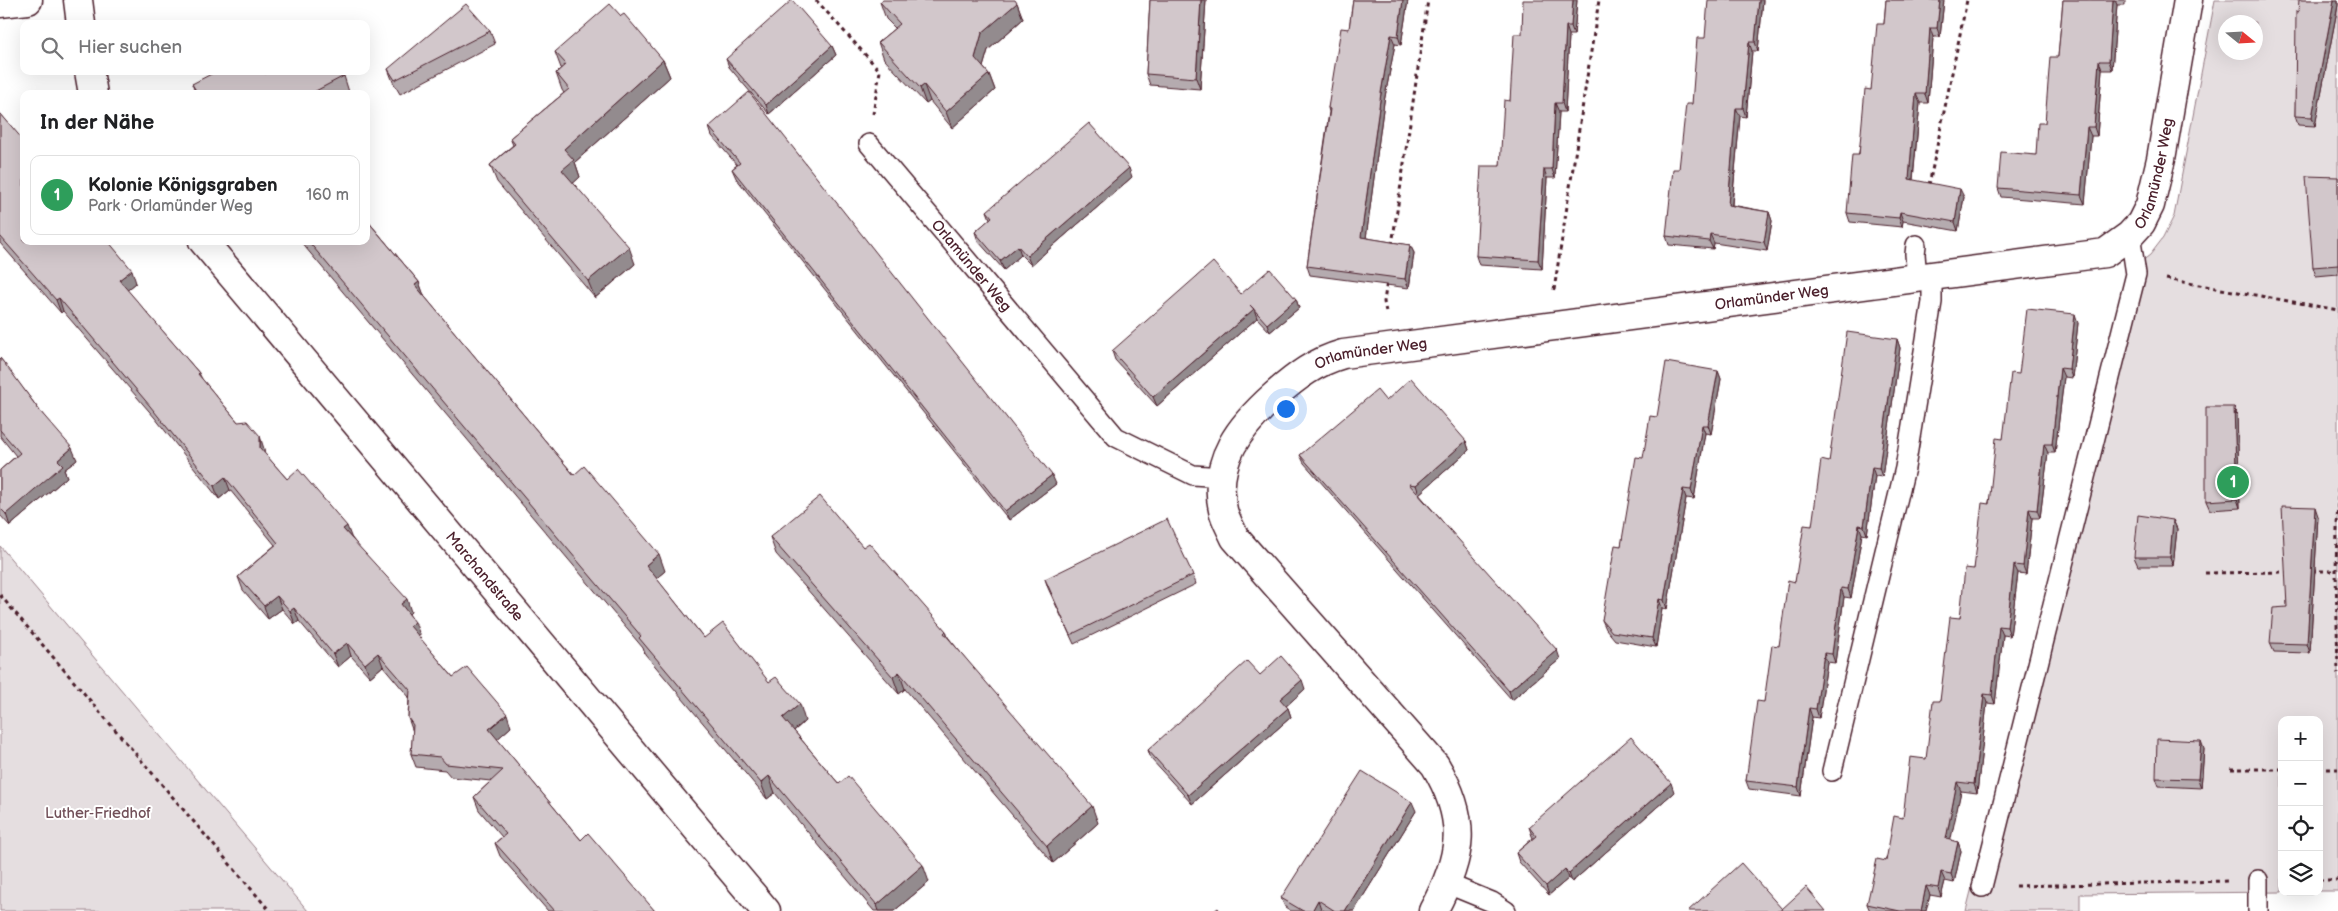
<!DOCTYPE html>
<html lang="de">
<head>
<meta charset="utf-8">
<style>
  body { margin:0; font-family:"Balsamiq Sans",sans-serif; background:#f2f2f2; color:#202124 }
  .controls { position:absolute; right:15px; bottom:15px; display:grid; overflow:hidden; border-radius:10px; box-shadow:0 5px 20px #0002 }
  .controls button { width:45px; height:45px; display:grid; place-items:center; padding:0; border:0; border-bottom:1px solid #e0e0e0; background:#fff; color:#202124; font:25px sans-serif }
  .compass { position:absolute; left:2218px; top:15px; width:45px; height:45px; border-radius:50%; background:#fff; box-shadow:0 5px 20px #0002; rotate:108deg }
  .you { position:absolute; left:1285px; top:408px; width:18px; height:18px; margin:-12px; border:4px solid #fff; border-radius:50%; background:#1a73e8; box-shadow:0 0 0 8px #1a73e833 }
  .badge { display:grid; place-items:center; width:32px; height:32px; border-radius:50%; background:#1f6fb2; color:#fff; font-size:16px; font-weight:700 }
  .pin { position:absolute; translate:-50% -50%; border:2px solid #fff; box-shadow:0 1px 5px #0006 }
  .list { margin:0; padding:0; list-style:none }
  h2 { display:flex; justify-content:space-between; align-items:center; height:65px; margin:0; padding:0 20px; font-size:21px }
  h2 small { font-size:16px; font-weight:400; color:#757577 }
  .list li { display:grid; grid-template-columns:32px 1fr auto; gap:15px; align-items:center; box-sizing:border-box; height:80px; margin:0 10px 10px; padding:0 10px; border:1px solid #e0e0e0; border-radius:10px }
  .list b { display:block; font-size:19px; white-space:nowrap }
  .list p { margin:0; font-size:16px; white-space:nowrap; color:#757577 }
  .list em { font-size:16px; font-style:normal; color:#757577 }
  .icon { flex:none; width:28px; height:28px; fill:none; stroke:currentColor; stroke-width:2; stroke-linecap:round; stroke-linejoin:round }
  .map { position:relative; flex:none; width:2338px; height:911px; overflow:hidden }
  .search { position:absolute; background:#fff; box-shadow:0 5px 20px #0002; left:20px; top:20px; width:350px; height:55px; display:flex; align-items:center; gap:12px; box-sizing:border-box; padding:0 18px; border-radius:10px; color:#757577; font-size:19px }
  .panel { position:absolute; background:#fff; box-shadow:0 5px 20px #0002; left:20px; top:90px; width:350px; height:155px; border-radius:10px }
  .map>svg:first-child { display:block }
  .green { fill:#e5dee0; stroke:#987e86; fill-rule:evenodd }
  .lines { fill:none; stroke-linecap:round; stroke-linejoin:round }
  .lane-casing { stroke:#4a1f2b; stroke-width:22 }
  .street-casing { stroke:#4a1f2b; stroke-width:31 }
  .path { stroke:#4a1f2b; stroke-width:3; stroke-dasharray:4 4; stroke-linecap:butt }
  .lane { stroke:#fff; stroke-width:19 }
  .street { stroke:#fff; stroke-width:28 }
  .wall { fill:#b5abaf; stroke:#4a1f2b }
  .shaded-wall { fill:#938b8e; stroke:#4a1f2b }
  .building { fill:#d2c7cb; stroke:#4a1f2b }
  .labels { text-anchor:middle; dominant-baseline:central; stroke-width:4; stroke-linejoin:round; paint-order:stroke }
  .street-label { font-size:15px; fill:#4a1f2b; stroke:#fff }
  .park-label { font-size:15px; fill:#714f58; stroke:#fff }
</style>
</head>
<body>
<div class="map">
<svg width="2338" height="911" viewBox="0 0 2338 911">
  <rect width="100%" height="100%" fill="#fff"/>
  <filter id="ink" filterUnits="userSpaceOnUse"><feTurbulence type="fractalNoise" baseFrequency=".02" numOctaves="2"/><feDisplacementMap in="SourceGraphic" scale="10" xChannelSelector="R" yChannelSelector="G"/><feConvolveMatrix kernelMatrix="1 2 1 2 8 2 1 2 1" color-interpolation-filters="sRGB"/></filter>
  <g filter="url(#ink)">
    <g class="green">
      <path d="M2215,0H2338V891H2319V720H2282V892L2080,894V911H1966L2124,284L2134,267L2150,255L2163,238L2174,216ZM2226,22H2256V52H2226Z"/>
      <polygon points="0,546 308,911 0,911"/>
    </g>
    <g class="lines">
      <g class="lane-casing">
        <g id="lane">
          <path id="s1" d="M869,144L1116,437L1193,475L1222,477"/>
          <polyline points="1916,245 1915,254 1917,279"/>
          <polyline points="1832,771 1905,468 1932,302 1932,277"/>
          <polyline points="2258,880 2258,911"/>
          <polyline points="1448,884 1492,902 1506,911"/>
          <polyline points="1982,887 2136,274 2130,235"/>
        </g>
      </g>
      <g class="street-casing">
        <g id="street">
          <polyline points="78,0 81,24"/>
          <polyline points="0,3 28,0"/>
          <polyline points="89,71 93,94"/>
          <path id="s2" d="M203,241L766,911"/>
          <path id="s3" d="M1433,911C1463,856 1468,820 1435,765L1235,538C1231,529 1225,519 1223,510C1212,460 1241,425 1275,395C1297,376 1315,362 1343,354L2105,253L2130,235L2141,223L2150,205L2161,159L2188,0"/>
        </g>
      </g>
      <g class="path">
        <polyline points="816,0 880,71 873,114"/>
        <polyline points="1929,185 1967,0"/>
        <polyline points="1392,245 1428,0"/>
        <polyline points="2166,279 2338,310"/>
        <polyline points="1554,290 1599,0"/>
        <polyline points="1386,312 1384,302 1387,281"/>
        <polyline points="2338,488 2336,571 2338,674"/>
        <polyline points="2312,571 2336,571"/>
        <polyline points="2205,573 2288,572"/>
        <polyline points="0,595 270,911"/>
        <polyline points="2231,769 2282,769"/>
        <polyline points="2319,769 2338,769"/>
        <polyline points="2319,880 2338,880"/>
        <polyline points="2015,886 2229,881"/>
      </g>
      <use href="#lane" class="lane"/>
      <use href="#street" class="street"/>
    </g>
    <g class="wall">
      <polygon points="1150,0 1206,0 1200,89 1150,85 1146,74"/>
      <polygon points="1353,0 1408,0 1401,45 1395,44 1384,102 1366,238 1410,245 1414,253 1409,288 1310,275 1307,266 1329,112 1328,108 1349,29"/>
      <polygon points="1577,0 1574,35 1569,35 1565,112 1559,112 1555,178 1547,178 1542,269 1479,265 1476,256 1500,166 1510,101 1522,34"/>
      <polygon points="1763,0 1758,51 1752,51 1746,117 1740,116 1732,205 1769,212 1772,221 1767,251 1714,243 1713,249 1669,245 1666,236 1705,38"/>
      <polygon points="1886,0 1944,0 1940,37 1933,37 1928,103 1920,103 1913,180 1964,197 1958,231 1903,221 1902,227 1850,222 1847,213 1884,24"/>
      <polygon points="2063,0 2125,0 2125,5 2117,5 2112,70 2102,70 2097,136 2091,136 2085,204 2001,197 1998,188 2036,155 2045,123 2058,57"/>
      <polygon points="2338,0 2338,5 2315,126 2298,125 2295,116 2298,12"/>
      <polygon points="880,2 1017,3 1023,19 988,50 983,67 989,74 995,90 952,128 930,101 926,104 884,59 878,42 895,28 886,19"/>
      <polygon points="621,16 663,60 670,77 575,162 580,177 573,183 635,264 595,298 497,182 490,165 513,145 510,138 564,93 562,90 556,73 561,68 555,52"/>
      <polygon points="490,31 495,44 400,94 393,82 388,69"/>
      <polygon points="832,46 836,55 769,114 729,67 726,59"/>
      <polygon points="265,74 344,76 349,92 345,94 196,94 192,84"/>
      <polygon points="0,113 136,283 127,290 199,373 202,379 238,422 264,449 264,453 287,479 351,537 411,612 409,614 420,635 418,636 453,677 511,727 497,739 581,840 655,911 548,911 500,856 495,843 502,837 479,810 474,797 491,781 451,777 445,770 416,767 411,754 413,732 408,718 409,697 383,666 370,677 351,656 338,667 299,621 295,624 282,609 268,619 243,590 238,577 275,545 230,490 219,499 155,418 63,311 61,313 0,243"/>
      <polygon points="709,127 1056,484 1009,520 736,178 732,169 737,165 712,136"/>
      <polygon points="1132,177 1031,265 1021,255 1004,270 978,241 975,232 990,219 987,211"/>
      <polygon points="2338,177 2338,274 2316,276 2313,267"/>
      <polygon points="366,216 368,220 367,220 419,282 424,296 574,475 665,571 656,578 704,638 769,682 805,721 794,731 839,784 929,882 894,911 874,911 775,793 767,799 645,654 643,648 300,241 366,241"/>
      <polygon points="1241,294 1296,299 1299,308 1270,332 1257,318 1157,406 1115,360 1112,351"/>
      <polygon points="2078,323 2072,378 2064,377 2055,453 2048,453 2040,518 2032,518 2026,574 2018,573 2010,636 2003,635 1995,704 1987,703 1977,793 1961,791 1950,840 1958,842 1961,851 1954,883 1945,881 1941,897 1930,895 1926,911 1870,911 1867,904 1903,818 1926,759 1960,618 1974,569 2003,439 2019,374"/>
      <polygon points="1897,339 1900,348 1882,477 1875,476 1867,535 1862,534 1851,598 1844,597 1835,663 1827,662 1819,718 1812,717 1801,796 1749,789 1746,781 1764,702 1779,646 1795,582 1812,526 1829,462"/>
      <polygon points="0,358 77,460 64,470 67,477 10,526 0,515 0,470 16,456 0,436"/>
      <polygon points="1718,371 1721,379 1711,434 1705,433 1694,499 1686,498 1667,609 1662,608 1656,647 1615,640 1606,629 1602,620 1621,546 1657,417"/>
      <polygon points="1386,401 1466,441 1469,450 1419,494 1418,493 1560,659 1512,700 1304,463 1300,455"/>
      <polygon points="2234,407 2237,416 2240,508 2210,510 2206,501"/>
      <polygon points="2318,516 2310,653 2274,652 2270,643 2287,607"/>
      <polygon points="2173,520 2177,529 2173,566 2138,566 2134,557"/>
      <polygon points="770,537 863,547 946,631 948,637 1098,823 1053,863 905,689 899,694 776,554"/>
      <polygon points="1193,575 1196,584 1074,644 1048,588 1045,579"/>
      <polygon points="1260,675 1305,689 1286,706 1288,708 1291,717 1192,804 1151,759 1148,750"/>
      <polygon points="2204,749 2201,788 2159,786 2156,778"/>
      <polygon points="1674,792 1572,882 1569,878 1549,895 1519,862 1516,853 1533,838 1532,836 1529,827"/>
      <polygon points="1416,811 1354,911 1325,911 1321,909 1320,911 1291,911 1285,907 1281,898"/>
    </g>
    <g class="shaded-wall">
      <polygon points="1201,0 1206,0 1200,89 1196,78"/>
      <polygon points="1403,0 1408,0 1401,45 1398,36"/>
      <polygon points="1573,0 1577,0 1574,35 1571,26"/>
      <polygon points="1759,0 1763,0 1758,51 1755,42"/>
      <polygon points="1940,0 1944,0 1940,37 1937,28"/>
      <polygon points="2113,0 2115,0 2117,5 2112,70 2109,61"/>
      <polygon points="2334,0 2338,0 2338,5 2315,126 2312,117"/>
      <polygon points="1017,3 1023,19 988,50 981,74 975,58 982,33"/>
      <polygon points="1566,26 1569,35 1565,112 1562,103"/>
      <polygon points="1930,28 1933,37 1928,103 1925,94"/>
      <polygon points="1391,35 1395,44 1384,102 1365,246 1361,237 1381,93"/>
      <polygon points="1749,42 1752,51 1746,117 1743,108"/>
      <polygon points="832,46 836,55 769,114 766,105"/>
      <polygon points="663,60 670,77 575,162 580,177 568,188 562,170 564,149"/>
      <polygon points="2099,61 2102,70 2097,136 2094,127"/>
      <polygon points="989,74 995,90 952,128 946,112"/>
      <polygon points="924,85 930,101 926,104 920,88"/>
      <polygon points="1916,94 1920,103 1912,188 1909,179"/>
      <polygon points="1555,103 1559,112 1555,178 1552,169"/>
      <polygon points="1736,108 1740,116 1731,213 1728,205"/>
      <polygon points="2087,127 2091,136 2085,204 2081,195"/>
      <polygon points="1129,168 1132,177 1031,265 1027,256"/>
      <polygon points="1544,169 1547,178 1542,269 1538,260"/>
      <polygon points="1960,189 1964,197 1958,231 1955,222"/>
      <polygon points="1769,212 1772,221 1767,251 1764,242"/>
      <polygon points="1900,212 1903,221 1902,227 1899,218"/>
      <polygon points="1710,234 1714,243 1713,249 1709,241"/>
      <polygon points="1410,245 1414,253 1409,288 1405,279"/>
      <polygon points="1018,246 1021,255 1004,270 1000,261"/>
      <polygon points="629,247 635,264 595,298 588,281"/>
      <polygon points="132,270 136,283 124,293 119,280"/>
      <polygon points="419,282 425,298 415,285"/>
      <polygon points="59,298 63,311 61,313 56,300"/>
      <polygon points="1296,299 1299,308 1270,332 1267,324"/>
      <polygon points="1254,309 1257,318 1157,406 1153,397"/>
      <polygon points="2075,314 2078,323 2072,378 2069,369"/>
      <polygon points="1897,339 1900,348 1882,477 1879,468"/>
      <polygon points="2060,368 2064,377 2055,453 2052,444"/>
      <polygon points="1718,371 1721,379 1711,434 1708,425"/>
      <polygon points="2234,407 2237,416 2240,508 2237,499"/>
      <polygon points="1702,425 1705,433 1694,499 1691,490"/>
      <polygon points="260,436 264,449 265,460 260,448"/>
      <polygon points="1466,441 1469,450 1419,494 1416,485"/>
      <polygon points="2044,444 2048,453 2040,518 2037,510"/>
      <polygon points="72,448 77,460 64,470 67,477 10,526 6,514 58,460"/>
      <polygon points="1872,467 1875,476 1867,535 1864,526"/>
      <polygon points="1052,475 1056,484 1009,520 1005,511"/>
      <polygon points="225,477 230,490 219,499 214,486"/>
      <polygon points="1683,489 1686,498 1667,609 1664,600"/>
      <polygon points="2315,507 2318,516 2310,653 2307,644"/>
      <polygon points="2029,509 2032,518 2026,574 2023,566"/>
      <polygon points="2173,520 2177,529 2173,566 2170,557"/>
      <polygon points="1859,525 1862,534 1851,598 1848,589"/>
      <polygon points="347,526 352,539 343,529"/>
      <polygon points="659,554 665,571 652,582 646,565"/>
      <polygon points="2014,565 2018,573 2010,636 2007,627"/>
      <polygon points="1841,588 1844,597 1835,663 1832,654"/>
      <polygon points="277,596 282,609 268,619 264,606"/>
      <polygon points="407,599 411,612 406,617 401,604"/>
      <polygon points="1659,599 1662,608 1656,647 1652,638"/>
      <polygon points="294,608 299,621 295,624 290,611"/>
      <polygon points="415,622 420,635 414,639 410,626"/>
      <polygon points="1999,626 2003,635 1995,704 1992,695"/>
      <polygon points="347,643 351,656 338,667 333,654"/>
      <polygon points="1557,650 1560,659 1512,700 1509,691"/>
      <polygon points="378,653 383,666 370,677 365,664"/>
      <polygon points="1824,653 1827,662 1819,718 1816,709"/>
      <polygon points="899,672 905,689 899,694 893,677"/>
      <polygon points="1302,680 1305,689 1284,708 1280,699"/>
      <polygon points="1984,694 1987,703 1977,793 1974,784"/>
      <polygon points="800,704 805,721 789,735 783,718"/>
      <polygon points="1288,708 1291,717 1192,804 1188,795"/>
      <polygon points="1809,708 1812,717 1801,796 1798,787"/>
      <polygon points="507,714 511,727 494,742 489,729"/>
      <polygon points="2201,741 2204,749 2201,788 2198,779"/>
      <polygon points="769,776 775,793 767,799 761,783"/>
      <polygon points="1957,782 1961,791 1949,848 1946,839"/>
      <polygon points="1671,783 1674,792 1572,882 1569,873"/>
      <polygon points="1412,802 1416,811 1354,911 1345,911"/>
      <polygon points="1092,806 1098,823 1053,863 1047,846"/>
      <polygon points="1958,842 1961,851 1954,883 1951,874"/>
      <polygon points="923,865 929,882 894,911 879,911 877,905"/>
      <polygon points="1565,869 1569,878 1549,895 1546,886"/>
      <polygon points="1941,872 1945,881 1941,897 1938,888"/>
      <polygon points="1926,886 1930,895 1926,911 1921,911"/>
      <polygon points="1318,900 1321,909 1320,911 1312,911"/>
    </g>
    <g class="building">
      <polygon points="792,0 832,46 766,105 726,59"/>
      <polygon points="883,0 1015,0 1017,3 982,33 975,58 989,74 946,112 924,85 920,88 878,42 900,24 880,2"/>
      <polygon points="1150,0 1201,0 1196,78 1146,74"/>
      <polygon points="1353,0 1403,0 1398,36 1391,35 1381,93 1361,237 1410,245 1405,279 1307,266 1330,109 1328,108 1341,28 1349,29"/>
      <polygon points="1523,0 1573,0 1571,26 1566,26 1562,103 1555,103 1552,169 1544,169 1538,260 1476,256 1481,166 1500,166 1504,100 1510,101 1514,34 1522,34"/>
      <polygon points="1708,0 1759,0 1755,42 1749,42 1743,108 1736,108 1728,205 1769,212 1764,242 1710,234 1709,241 1666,236 1673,169 1679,169 1686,104 1692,104 1697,38 1705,38"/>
      <polygon points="1886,0 1940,0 1937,28 1930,28 1925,94 1916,94 1909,179 1960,189 1955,222 1900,212 1899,218 1847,213 1852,155 1859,155 1865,89 1871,90 1877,24 1884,24"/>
      <polygon points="2063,0 2113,0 2109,61 2099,61 2094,127 2087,127 2081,195 1998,188 2001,152 2036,155 2038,123 2045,123 2050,57 2058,57"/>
      <polygon points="2299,0 2334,0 2312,117 2295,116 2296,11 2298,12"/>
      <polygon points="466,4 490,31 395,80 388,69"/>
      <polygon points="610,4 621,16 624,14 663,60 564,149 574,160 562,170 629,247 588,281 490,165 515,144 510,138 569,89 556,73 566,64 555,52"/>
      <polygon points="217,71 263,71 265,74 271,71 341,71 344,76 310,94 198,94 192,84"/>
      <polygon points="749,92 1052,475 1005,511 732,169 740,163 709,127"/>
      <polygon points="0,113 24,141 24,241 108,241 132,270 119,280 199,373 198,374 238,422 247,421 260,436 260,448 287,479 298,469 347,526 343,529 407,599 401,604 415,622 410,626 453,677 467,667 507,714 489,729 581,840 588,833 655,911 555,911 495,843 506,834 474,797 503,770 446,764 440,757 411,754 413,725 408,718 410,690 378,653 365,664 347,643 333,654 294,608 290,611 277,596 264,606 238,577 278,543 225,477 214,486 150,406 59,298 56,300 0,236"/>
      <polygon points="1089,123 1129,168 1027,256 1018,246 1000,261 975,232 992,217 987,211"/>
      <polygon points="2306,176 2338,177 2338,265 2313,267"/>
      <polygon points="366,219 419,282 415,285 574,475 584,466 659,554 646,565 704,638 723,623 769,682 776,677 800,704 783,718 839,784 848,776 923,865 877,905 769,776 761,783 639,638 641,636 308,241 366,241"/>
      <polygon points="1213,262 1241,294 1270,269 1296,299 1267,324 1250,305 1254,309 1153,397 1112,351"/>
      <polygon points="2027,309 2075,314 2069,369 2060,368 2052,444 2044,444 2037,510 2029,509 2023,566 2014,565 2007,627 1999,626 1992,695 1984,694 1974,784 1957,782 1946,839 1958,842 1951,874 1941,872 1938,888 1926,886 1921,911 1900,911 1867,904 1877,859 1886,861 1894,816 1903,818 1910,757 1926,759 1933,701 1940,701 1950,617 1960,618 1965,568 1974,569 1982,503 1989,504 1996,438 2003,439 2011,373 2019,374"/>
      <polygon points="1847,332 1897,339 1879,468 1872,467 1864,526 1859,525 1848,589 1841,588 1832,654 1824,653 1816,709 1809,708 1798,787 1746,781 1757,701 1764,702 1772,645 1779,646 1788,580 1795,582 1804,525 1812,526 1821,460 1829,462"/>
      <polygon points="0,358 12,373 39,410 72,448 58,460 63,465 6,514 0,508 0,470 20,453 0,430"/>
      <polygon points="1666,362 1718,371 1708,425 1702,425 1691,490 1683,489 1664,600 1659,599 1652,638 1612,632 1602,620 1615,545 1621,546 1636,457 1643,458 1650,416 1657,417"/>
      <polygon points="1411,378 1466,441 1416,485 1409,484 1557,650 1509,691 1300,455 1377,390 1386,401"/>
      <polygon points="2206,407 2234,407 2237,499 2206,501"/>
      <polygon points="820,496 863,547 869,543 946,631 944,633 1092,806 1047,846 899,672 893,677 770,537"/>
      <polygon points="2282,506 2315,507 2307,644 2270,643 2273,608 2287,607"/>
      <polygon points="2138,515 2173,520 2170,557 2134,557"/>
      <polygon points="1167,519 1193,575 1070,635 1045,579"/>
      <polygon points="1281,656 1302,680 1280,699 1288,708 1188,795 1148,750 1247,661 1260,675"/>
      <polygon points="1631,737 1671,783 1569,873 1565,869 1546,886 1516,853 1536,836 1529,827"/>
      <polygon points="2157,739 2201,741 2198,779 2156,778"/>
      <polygon points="1362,771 1412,802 1345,911 1335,911 1318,900 1312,911 1303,911 1281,898"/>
      <polygon points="1741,863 1782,909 1779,911 1688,911"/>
      <polygon points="1806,887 1826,911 1783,911 1782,909"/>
      <polygon points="1218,908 1220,911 1214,911"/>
    </g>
  </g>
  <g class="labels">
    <g class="street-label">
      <text stroke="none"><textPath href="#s3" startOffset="1569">Orlamünder Weg</textPath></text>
      <text stroke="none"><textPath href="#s1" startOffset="159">Orlamünder Weg</textPath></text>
      <text stroke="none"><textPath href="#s3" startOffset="1134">Orlamünder Weg</textPath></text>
      <text stroke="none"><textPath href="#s3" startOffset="729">Orlamünder Weg</textPath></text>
      <text stroke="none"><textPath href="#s2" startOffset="438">Marchandstraße</textPath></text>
    </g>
    <g class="park-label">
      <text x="98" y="813">Luther-Friedhof</text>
    </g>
  </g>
</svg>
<div class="controls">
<button>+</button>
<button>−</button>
<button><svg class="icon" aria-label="locate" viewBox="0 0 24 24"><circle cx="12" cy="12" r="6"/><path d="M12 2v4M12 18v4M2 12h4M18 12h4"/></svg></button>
<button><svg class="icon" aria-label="layers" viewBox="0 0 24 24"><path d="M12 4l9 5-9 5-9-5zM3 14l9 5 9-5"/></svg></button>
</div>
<svg class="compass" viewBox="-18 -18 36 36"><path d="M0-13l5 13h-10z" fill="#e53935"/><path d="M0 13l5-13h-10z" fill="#757577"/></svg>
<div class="you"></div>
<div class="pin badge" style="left:2233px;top:482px;background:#2e9e5b">1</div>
<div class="search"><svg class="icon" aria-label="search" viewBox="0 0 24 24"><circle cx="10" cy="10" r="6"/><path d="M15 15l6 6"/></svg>Hier suchen</div>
<section class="panel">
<h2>In der Nähe<small></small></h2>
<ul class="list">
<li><span class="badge" style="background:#2e9e5b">1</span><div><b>Kolonie Königsgraben</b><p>Park · Orlamünder Weg</p></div><em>160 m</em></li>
</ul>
</section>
</div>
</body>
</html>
